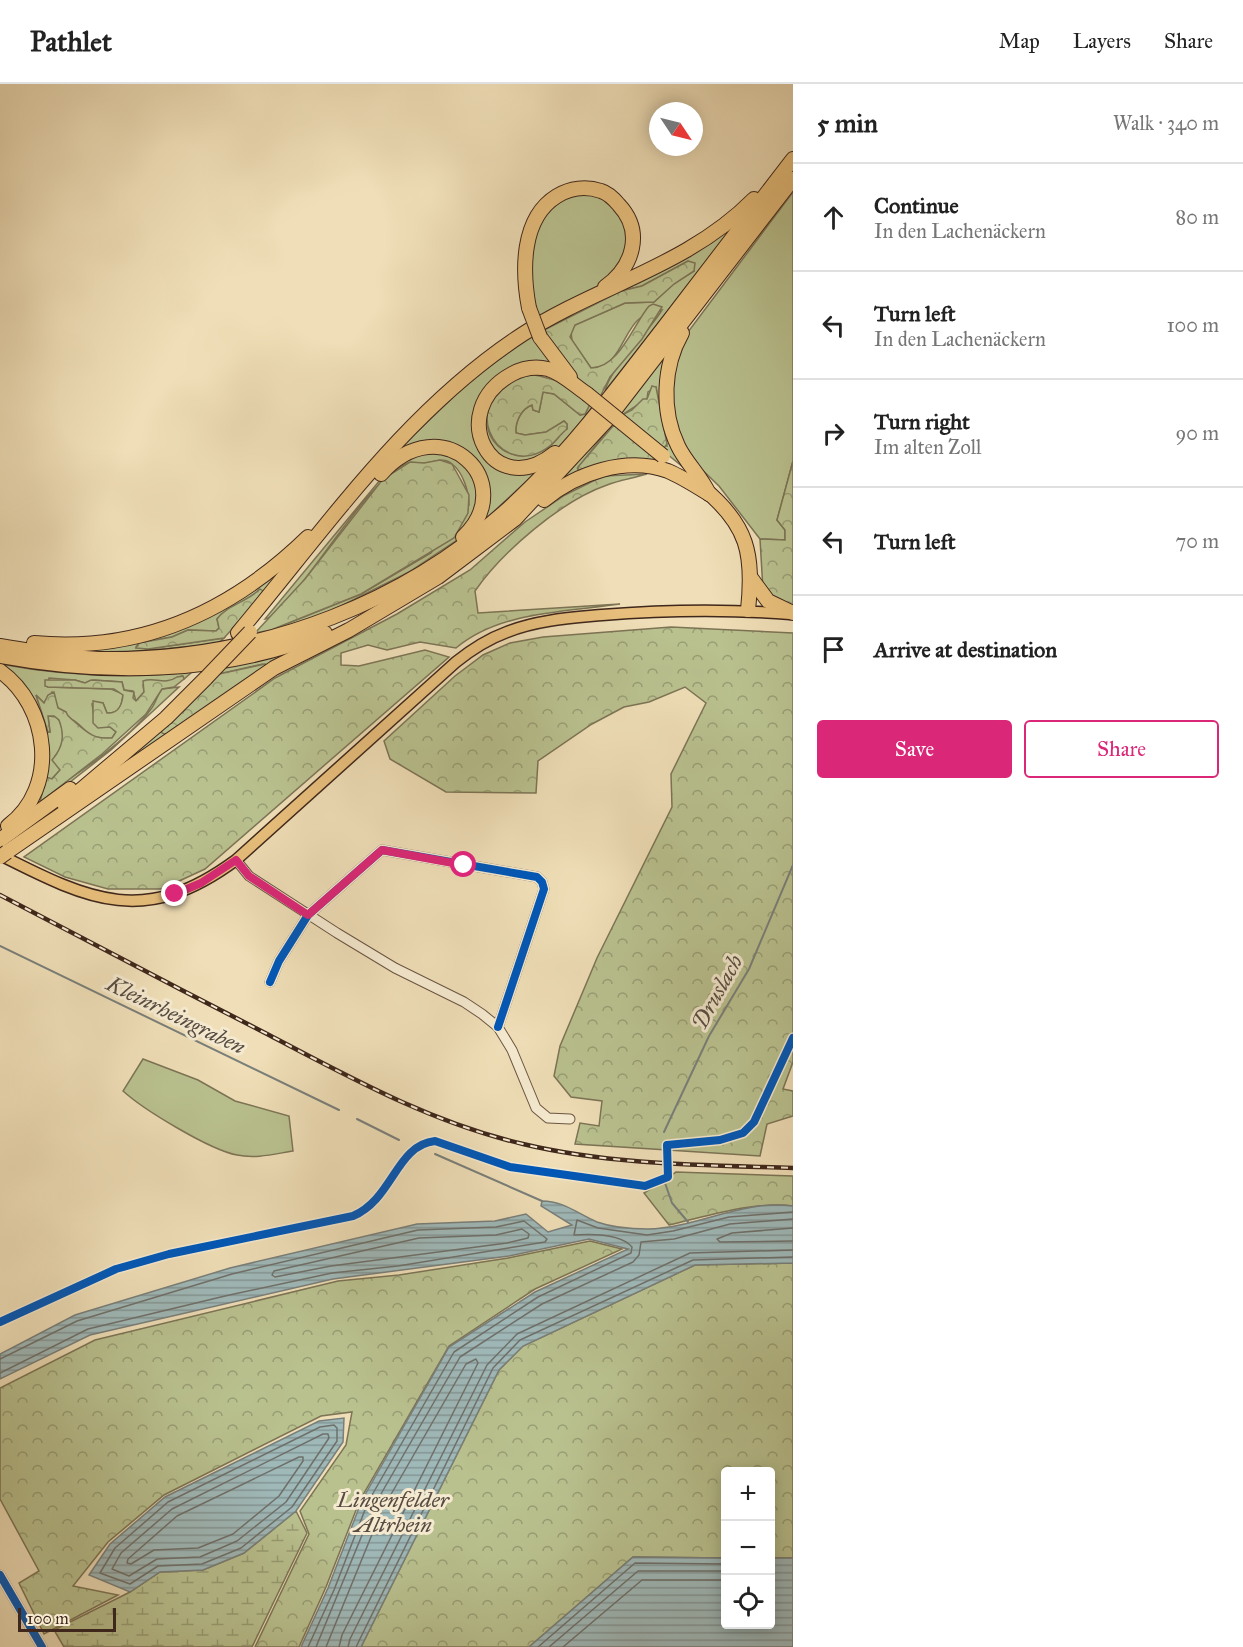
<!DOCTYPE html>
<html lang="en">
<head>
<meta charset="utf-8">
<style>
  body { margin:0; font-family:"IM FELL Great Primer",serif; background:#f6f6f6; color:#222 }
  .controls { position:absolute; right:18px; bottom:18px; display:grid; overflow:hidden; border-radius:6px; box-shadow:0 3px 15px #0003 }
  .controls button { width:54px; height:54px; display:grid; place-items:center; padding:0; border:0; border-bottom:2px solid #e0e0e0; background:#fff; color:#222; font:30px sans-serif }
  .compass { position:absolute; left:649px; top:18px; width:54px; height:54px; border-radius:50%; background:#fff; box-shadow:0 3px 15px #0003; rotate:125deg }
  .scale { position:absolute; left:18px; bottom:15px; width:98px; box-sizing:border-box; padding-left:6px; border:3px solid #3f271b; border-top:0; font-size:16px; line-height:21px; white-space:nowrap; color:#3f271b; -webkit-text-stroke:4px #f5ead0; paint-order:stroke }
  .stop { position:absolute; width:18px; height:18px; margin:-14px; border:4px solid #db2777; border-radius:50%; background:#fff }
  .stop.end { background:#db2777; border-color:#fff; box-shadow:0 2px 6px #0008 }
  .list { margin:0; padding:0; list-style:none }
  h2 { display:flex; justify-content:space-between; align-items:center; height:78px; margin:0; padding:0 24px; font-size:26px }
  h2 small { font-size:20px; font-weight:400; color:#767676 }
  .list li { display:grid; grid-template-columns:39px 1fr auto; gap:18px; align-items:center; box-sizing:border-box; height:108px; padding:0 24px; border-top:2px solid #e0e0e0 }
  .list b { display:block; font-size:22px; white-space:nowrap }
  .list p { margin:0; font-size:20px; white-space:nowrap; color:#767676 }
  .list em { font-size:20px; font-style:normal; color:#767676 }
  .actions { display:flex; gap:12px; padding:18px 24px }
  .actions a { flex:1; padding:14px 0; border:2px solid #db2777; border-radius:6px; text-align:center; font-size:21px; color:#db2777 }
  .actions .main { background:#db2777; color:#fff }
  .icon { flex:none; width:33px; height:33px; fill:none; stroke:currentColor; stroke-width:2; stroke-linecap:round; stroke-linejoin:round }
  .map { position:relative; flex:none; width:793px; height:1563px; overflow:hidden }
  header { display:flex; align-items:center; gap:36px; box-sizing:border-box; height:84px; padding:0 30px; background:#fff; border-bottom:2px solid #e0e0e0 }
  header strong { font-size:28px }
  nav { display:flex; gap:33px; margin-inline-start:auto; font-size:21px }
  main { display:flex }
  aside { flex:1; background:#fff }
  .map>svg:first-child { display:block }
  .green { fill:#b9c18f; stroke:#7c7455; stroke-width:1.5 }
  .forest { fill:url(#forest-crowns); stroke:#7c7455; stroke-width:1.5 }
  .wetland { fill:url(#wetland-marsh); stroke:#7c7455; stroke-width:1.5 }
  .water { fill:url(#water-rules); stroke:#797f7a; stroke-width:1.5 }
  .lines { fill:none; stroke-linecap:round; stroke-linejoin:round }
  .shore { stroke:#6f706a; stroke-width:1.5 }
  .stream { stroke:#797f7a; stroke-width:2 }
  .minor-casing { stroke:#6b5542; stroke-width:11 }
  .major-casing { stroke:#3f271b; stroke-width:13 }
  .highway-casing { stroke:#3f271b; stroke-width:16 }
  .minor { stroke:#f5ead0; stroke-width:9 }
  .major { stroke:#e8bf7c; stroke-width:10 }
  .highway { stroke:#e8bf7c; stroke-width:14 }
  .rail-casing { stroke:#3f271b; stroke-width:4.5 }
  .rail { stroke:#f5ead0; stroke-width:2; stroke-dasharray:7; stroke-linecap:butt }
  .highway-bridge-casing { stroke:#3f271b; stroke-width:16; stroke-linecap:butt }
  .highway-bridge { stroke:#e8bf7c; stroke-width:14 }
  .cycleway-casing { stroke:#f5ead0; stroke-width:11 }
  .cycleway { stroke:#0057b8; stroke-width:8 }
  .route { stroke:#db2777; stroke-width:8 }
  .labels { text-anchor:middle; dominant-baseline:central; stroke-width:6; stroke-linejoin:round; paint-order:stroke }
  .water-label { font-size:22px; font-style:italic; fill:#574c42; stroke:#f5ead0 }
</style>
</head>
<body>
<header>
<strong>Pathlet</strong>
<nav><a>Map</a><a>Layers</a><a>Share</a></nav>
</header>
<main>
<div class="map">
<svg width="793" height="1563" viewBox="0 0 793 1563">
  <defs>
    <pattern id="forest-crowns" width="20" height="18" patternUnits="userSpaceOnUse" patternTransform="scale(1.5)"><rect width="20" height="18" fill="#b9c18f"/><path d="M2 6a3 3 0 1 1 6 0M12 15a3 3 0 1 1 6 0" fill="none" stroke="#989d74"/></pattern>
    <pattern id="wetland-marsh" width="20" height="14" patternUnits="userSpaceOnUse" patternTransform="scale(1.5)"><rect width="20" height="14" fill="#b9c18f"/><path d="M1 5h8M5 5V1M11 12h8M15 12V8" fill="none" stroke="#989d74"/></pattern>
    <pattern id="water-rules" width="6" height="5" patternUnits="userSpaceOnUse" patternTransform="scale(1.5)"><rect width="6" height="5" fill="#9fb9b9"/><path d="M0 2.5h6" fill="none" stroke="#839696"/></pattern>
  </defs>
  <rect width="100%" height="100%" fill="#efdeb7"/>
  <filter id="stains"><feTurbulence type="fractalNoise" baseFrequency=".00333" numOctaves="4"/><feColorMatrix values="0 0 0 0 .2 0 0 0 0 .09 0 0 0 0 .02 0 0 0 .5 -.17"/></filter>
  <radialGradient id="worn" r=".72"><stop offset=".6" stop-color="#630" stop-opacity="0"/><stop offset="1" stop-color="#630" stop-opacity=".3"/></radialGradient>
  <g class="green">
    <polygon points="793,108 793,377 777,436 785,446 785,456 760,455 719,402 692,376 678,351 670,309 682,256"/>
    <polygon points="593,109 621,127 630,160 607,199 538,235 528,203 534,143 559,113"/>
    <path d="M741,133L605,307C610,284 648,249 662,226C655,228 645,230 639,235C622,249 620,284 591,284L572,257L571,247L575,241L625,219L654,218L674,199L694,187L688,177L642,202L621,207L554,239V279L490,303L483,368L541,384L478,442L485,426L463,368L394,370L470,297L528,254Z"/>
    <polygon points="669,264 663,314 694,392 628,338 660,361 667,362 656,303 648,308 647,315 622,331 620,328"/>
    <path d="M537,286L562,295L583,313C569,311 557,287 531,290C519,291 508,299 500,308C464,351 513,388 547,364C555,359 559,351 567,345V340L564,337L547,348L525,351L516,349C515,338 521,325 532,321L533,326L539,328L543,308L554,310L580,331L585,330L590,320L593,322C578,341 560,369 538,379C473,407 454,292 537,286Z"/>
    <polygon points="612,338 619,343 610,343 577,385 622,344 670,382 653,379 559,399"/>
    <path d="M433,364L470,383L480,420L460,454L409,488L327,529L258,552L255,549L271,546L361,510L431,469L469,421C469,408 463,388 452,380C444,373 435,378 426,379C420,380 413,377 408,379C363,396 291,532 265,535L390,384Z"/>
    <path d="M284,482L237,543L235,542L262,509L259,506C247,520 228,521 217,535L219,544L216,547L188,546L172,553L139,559L136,563L148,565L224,554L218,560L119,569L68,567L161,549Z"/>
    <polygon points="300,565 63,726 209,600 179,630 263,580 219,590 226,583"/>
    <path d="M0,580C64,592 127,595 192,588L184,595L182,592L170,597L143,601L144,608L136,617L133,607L124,606L122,598L94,596L85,599L75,596L49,594L48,603L111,605L123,610C122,621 119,630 107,629L103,619L92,620L94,632L103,643H110L116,648L112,654C81,656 89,642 67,633L66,628L58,624L52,608L44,619L36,611L48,648H50L48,632L57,633C65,644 65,663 55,672L60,686L44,703L40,713C72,695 129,655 151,625C156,619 157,611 162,605L179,603L111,666L19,738L27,727L45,653Z"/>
    <path d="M143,975L198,996L235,1017L289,1032L293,1067C274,1070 256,1075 237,1071C210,1066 144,1026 123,1007Z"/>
  </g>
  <g class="forest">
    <path d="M688,177L695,179L694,187L674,200L654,218L625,219L575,241L570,253L591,284C619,284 633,241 649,222L653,220L662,223L642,255L610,293L600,313L575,295L544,248L546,245L621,207L642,202Z"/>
    <path d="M532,290L562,298L590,320L585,330L580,331L554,310L543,308L539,328L533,326L532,321C521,325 515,338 516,349L525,351L546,348L564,337L567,340V345C559,351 555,359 547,364C496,399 450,310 532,290Z"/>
    <polygon points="652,302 656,303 667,360 664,364 622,331 632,326 643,315 647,315"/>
    <polygon points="613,342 619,343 655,373 654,376 578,386 578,383"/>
    <polygon points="440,376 452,380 469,411 468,429 454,454 361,510 271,546 255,549 305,495 383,395 410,378 424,379"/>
    <polygon points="793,377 793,523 786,521 763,506 760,455 785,456 785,446 777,436"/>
    <path d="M647,390C634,394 619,396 607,401C561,417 502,468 475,507L478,529L620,520C566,528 500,527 456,564L420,558L387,566L368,561L341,569V581L359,582L425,566L449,573L205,785L162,805H108L65,793L24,773L275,594L397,530L470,486L525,438L565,411L603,392Z"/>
    <path d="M260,505L263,507L254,521L224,554L148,565L136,564L139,559L172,553L188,546L216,547L219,544L217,535C227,521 247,518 260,505Z"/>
    <polygon points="671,543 793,549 793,978 783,1005 793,1007 793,1032 767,1040 760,1072 575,1060 580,1039 599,1042 602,1017 571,1013 554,992 560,962 597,874 672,723 671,690 706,619 685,603 649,618 624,623 592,640 538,677 536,709 446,708 390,675 384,657 455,592 483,571 510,559 543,553"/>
    <polygon points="265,580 266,583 167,651 162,649 161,646 219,590"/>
    <path d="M177,593L183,592L184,595L174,603L162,605L146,630L102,670L40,718L46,693L52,695L60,686L52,676C63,663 65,652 59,636L54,632H48L50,648H48L36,611L44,619L48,611L54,608L58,624L66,628C68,634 71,634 76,639C89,650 94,655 112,654L116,648L110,643L98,644L93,639V617L103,619L107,629C119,630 122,621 123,611L114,605L48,603L45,602V596H75L85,599L91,596L122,598L124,606L134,608L133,614L136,617L144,608L143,597C155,592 164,602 177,593Z"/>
    <path d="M676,1088L793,1092V1122C753,1117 708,1132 669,1141L644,1109Z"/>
    <polygon points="590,1157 622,1165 535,1205 449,1262 360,1416 326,1503 299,1563 255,1563 309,1450 300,1427 346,1361 352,1328 321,1332 164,1411 108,1458 73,1502 118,1511 44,1550 19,1499 39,1487 0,1415 0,1304 95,1256 338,1197 399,1191 508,1174"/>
    <polygon points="793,1179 793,1474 771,1474 770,1388 726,1388 725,1474 633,1473 529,1563 361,1563 499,1286 523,1262 695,1181"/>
  </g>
  <polygon class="wetland" points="296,1427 307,1449 252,1563 64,1563 54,1546 130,1508 160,1488 203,1486 244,1469"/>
  <g class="water">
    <path d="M542,1117C564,1117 578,1130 597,1138C611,1143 633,1145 648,1145C697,1144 743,1115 793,1122V1179L695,1181L523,1262L499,1286L361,1563H301L328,1504L362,1416L449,1263L535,1208L628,1165L589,1155L509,1172L333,1195L90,1251L0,1295V1270L75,1231L230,1184L417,1140L495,1137L526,1130L548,1148L572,1141L541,1122Z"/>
    <polygon points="344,1334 343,1358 296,1427 244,1469 203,1486 160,1488 130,1508 89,1491 110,1460 165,1413 319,1337"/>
    <polygon points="633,1473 725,1474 726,1540 770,1540 771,1474 793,1474 793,1563 529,1563"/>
  </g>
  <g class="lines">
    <g class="shore">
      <polyline points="793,1144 732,1149 717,1155 720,1158 793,1157"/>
      <polygon points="522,1145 529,1150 528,1154 507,1159 331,1182 275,1193 272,1191 274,1187 419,1154 496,1151"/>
      <polyline points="0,1275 77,1237 232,1190 418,1146 496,1143 524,1137 547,1155 545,1158 398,1182 332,1189 225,1212 88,1245 0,1289"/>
      <polygon points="334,1341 337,1344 337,1357 292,1423 241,1464 202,1480 158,1482 130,1500 100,1489 115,1464 168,1418 320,1343"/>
      <polygon points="323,1350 328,1350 329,1354 286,1418 237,1457 200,1473 157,1475 129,1492 112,1485 121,1469 172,1425"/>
      <polygon points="299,1373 303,1373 303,1377 279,1412 233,1450 198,1464 154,1466 131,1480 127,1479 128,1475 177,1432"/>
      <path d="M308,1563L334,1506L368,1418L454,1268L538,1213L631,1169L632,1163C620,1149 590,1150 574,1151L577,1136L598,1144L647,1151L673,1147L729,1133L793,1128"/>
      <polyline points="316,1563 374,1422 460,1273 542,1220 633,1178 639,1171 641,1158 674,1155 730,1140 793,1135"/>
      <polyline points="326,1563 382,1426 466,1280 476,1275 478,1279 342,1551 339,1563"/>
      <polyline points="348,1563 350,1555 487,1281 517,1250 690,1169 793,1166"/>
      <polyline points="356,1563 493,1284 520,1256 693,1176 793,1173"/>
      <polyline points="538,1563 635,1479 726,1480"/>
      <polyline points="549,1563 638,1487 726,1487"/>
      <polyline points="563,1563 642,1496 726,1496"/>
    </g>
    <g class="stream">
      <polyline points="0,862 339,1026"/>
      <polyline points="357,1035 399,1056"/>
      <polyline points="664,1048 709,952 749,885 793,781"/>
      <polyline points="435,1070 542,1117"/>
      <polyline points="665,1099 672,1119 688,1138"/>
    </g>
    <g class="minor-casing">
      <g id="minor">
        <polyline points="236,776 249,792 337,849 395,884 464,918 482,930 498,943 512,966 536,1024 548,1034 570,1035"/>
        <polyline points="270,898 279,877 308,831 382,766 537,793 542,798 544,805 498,943"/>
        <polyline points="0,1491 42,1563"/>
      </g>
    </g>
    <g class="major-casing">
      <path id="major" d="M0,771C91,817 145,843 236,776L456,578C471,566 488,555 507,548C537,536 570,534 602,531C665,526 726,525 790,530"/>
    </g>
    <g class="highway-casing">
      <g id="highway">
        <path d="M529,224C522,187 521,134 557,112C570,104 586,102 601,107C608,109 614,115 619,121C644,148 633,183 605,203"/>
        <path d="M682,249C663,282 661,327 678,362C686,379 701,392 709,410"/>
        <polyline points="540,253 570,293"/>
        <path d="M555,369C492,420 444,327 512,290C523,284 535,282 548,285C562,289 575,302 587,310"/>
        <path d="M381,390C442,321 521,399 463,453"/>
        <path d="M703,404C748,441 754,470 748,526"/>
        <path d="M544,416C577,389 626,372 668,387C682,393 696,402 709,410"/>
        <polyline points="751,494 768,517 793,529"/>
        <path d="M238,549C326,444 406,326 523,250C599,201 688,182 754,115"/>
        <path d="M34,559C141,569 232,527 308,453"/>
        <path d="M0,562C33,567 66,574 99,575C259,577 416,519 530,404C579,356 620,300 662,246C705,189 749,132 793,75"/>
        <path d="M0,572C107,592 222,590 325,549"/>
        <path d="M0,587C49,622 60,703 8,742"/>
        <polyline points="64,720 166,634 206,594"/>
        <polyline points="0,756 70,705"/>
        <polyline points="7,768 274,584 349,546 438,493 515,435 607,336 793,95"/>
      </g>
    </g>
    <use href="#minor" class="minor"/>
    <use href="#major" class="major"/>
    <use href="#highway" class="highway"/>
    <g class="rail-casing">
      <path id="rail" d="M0,811C90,858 179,905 269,951C351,994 432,1039 523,1060C611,1081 703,1081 793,1084"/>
    </g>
    <use href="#rail" class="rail"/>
    <g class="highway-bridge-casing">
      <g id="highway-bridge">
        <polyline points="529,224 540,253"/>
        <polyline points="587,310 663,372"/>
        <polyline points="206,594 250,548"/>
        <polyline points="0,773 7,768"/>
      </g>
    </g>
    <use href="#highway-bridge" class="highway-bridge"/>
    <g class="cycleway-casing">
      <g id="cycleway">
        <polyline points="270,898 279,877 308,831 382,766 537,793 542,798 544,805 498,943"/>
        <path d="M0,1238L116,1185L169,1170L353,1132C393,1115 396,1061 435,1057L510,1083L645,1102L668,1093L667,1061L720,1056L743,1049L754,1038L793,954"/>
        <polyline points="0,1491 42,1563"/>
      </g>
    </g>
    <use href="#cycleway" class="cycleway"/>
  </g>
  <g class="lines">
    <polyline class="route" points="175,810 201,799 236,776 249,792 308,831 382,766 464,781"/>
  </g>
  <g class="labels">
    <g class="water-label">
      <text transform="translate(717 908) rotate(-61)">Druslach</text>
      <text transform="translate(176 931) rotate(26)">Kleinrheingraben</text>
      <text x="393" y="1415">Lingenfelder<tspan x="393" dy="25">Altrhein</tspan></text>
    </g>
  </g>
  <rect width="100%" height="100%" filter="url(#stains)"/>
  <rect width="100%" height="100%" fill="url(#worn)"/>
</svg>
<div class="controls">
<button>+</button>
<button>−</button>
<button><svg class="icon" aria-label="locate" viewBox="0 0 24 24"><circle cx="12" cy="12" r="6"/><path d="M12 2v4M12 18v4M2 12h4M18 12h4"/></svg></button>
</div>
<svg class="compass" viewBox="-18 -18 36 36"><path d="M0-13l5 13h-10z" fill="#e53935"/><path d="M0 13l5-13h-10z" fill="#767676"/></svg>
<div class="scale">100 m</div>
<div class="stop" style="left:464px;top:781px"></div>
<div class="stop end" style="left:175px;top:810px"></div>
</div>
<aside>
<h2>5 min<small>Walk · 340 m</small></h2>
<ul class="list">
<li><svg class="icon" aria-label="ahead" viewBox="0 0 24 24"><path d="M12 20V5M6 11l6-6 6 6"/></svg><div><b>Continue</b><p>In den Lachenäckern</p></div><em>80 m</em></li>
<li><svg class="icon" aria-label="left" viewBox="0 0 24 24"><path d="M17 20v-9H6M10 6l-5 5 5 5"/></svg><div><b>Turn left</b><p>In den Lachenäckern</p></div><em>100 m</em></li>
<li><svg class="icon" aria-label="right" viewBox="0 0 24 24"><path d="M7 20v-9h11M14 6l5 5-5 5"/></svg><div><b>Turn right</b><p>Im alten Zoll</p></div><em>90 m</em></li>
<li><svg class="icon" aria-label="left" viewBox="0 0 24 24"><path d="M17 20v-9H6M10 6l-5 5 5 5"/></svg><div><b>Turn left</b></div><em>70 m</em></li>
<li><svg class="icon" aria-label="arrive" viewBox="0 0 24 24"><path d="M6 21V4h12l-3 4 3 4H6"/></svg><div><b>Arrive at destination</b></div></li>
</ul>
<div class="actions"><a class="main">Save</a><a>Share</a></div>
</aside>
</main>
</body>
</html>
